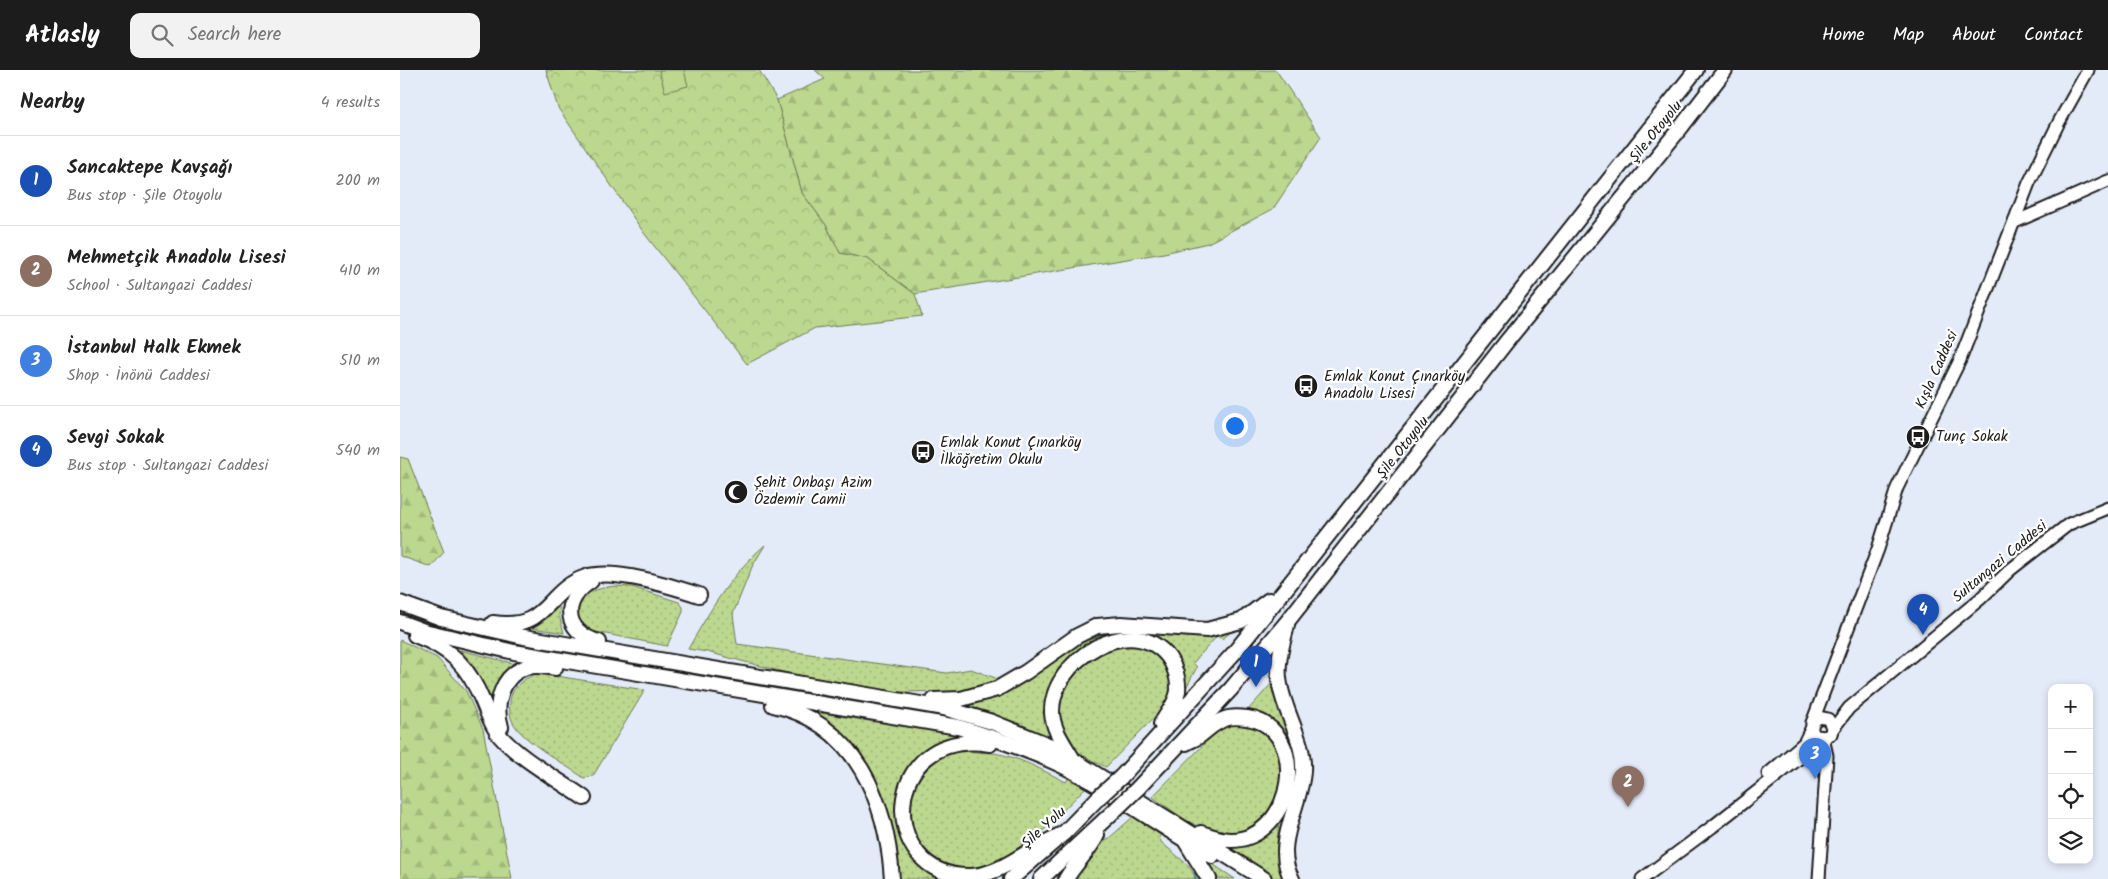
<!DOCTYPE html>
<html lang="en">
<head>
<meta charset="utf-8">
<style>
  body { margin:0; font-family:Kalam,sans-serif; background:#f2f2f2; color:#222 }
  .controls { position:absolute; right:15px; bottom:15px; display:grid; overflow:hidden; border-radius:10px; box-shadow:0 2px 8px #0003 }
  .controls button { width:45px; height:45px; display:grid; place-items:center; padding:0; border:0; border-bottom:1px solid #e0e0e0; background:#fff; color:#222; font:25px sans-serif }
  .you { position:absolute; left:834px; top:355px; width:18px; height:18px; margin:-12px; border:4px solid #fff; border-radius:50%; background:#1a73e8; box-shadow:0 0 0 8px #1a73e833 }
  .badge { display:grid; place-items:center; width:32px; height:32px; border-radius:50%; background:#1c1c1c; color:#fff; font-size:16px; font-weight:700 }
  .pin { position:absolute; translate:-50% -41px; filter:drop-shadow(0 1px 2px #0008) }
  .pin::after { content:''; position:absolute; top:26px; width:18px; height:15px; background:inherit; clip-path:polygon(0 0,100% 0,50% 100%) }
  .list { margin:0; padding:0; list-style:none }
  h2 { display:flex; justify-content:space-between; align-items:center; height:65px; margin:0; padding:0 20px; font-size:21px }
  h2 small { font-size:16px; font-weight:400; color:#767676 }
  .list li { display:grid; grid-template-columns:32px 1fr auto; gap:15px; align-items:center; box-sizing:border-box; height:90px; padding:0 20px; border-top:1px solid #e0e0e0 }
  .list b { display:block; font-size:19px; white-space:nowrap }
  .list p { margin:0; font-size:16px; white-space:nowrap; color:#767676 }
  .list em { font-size:16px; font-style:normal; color:#767676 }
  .icon { flex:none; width:28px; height:28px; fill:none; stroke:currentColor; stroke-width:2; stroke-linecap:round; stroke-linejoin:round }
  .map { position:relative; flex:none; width:1708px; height:809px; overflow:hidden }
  header { display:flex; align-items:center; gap:30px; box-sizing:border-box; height:70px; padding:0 25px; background:#1c1c1c; color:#fff }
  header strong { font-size:24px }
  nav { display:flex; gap:28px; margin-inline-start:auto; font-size:18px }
  .search { width:350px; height:45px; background:#f2f2f2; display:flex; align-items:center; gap:12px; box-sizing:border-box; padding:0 18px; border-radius:10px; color:#767676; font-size:19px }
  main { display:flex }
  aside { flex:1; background:#fff }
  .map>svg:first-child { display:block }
  .grass { fill:url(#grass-dots); stroke:#6c7a55 }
  .forest { fill:url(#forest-firs); stroke:#6c7a55 }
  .park { fill:url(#park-crowns); stroke:#6c7a55 }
  .pitch { fill:#bcd78e; stroke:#6c7a55 }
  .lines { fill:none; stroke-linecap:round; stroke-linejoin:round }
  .stream { stroke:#55868a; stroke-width:2.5 }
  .secondary-casing { stroke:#1c1c1c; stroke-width:15 }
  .highway-casing { stroke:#1c1c1c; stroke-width:18 }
  .secondary { stroke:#fff; stroke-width:11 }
  .highway { stroke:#fff; stroke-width:14 }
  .highway-bridge-casing { stroke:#1c1c1c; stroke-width:18; stroke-linecap:butt }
  .highway-bridge { stroke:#fff; stroke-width:14 }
  .labels { text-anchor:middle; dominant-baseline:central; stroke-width:4.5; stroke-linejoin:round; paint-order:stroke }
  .street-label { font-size:15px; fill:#1c1c1c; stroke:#fff }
  .poi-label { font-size:15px; fill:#1c1c1c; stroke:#fff; text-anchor:start }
</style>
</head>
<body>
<header>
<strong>Atlasly</strong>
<div class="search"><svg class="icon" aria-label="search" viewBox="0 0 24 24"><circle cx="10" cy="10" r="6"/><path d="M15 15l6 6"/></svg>Search here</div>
<nav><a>Home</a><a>Map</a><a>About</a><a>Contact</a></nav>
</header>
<main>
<aside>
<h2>Nearby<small>4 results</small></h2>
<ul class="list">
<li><span class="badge" style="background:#1a4fb4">1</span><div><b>Sancaktepe Kavşağı</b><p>Bus stop · Şile Otoyolu</p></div><em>200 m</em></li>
<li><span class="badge" style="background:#8d6e63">2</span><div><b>Mehmetçik Anadolu Lisesi</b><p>School · Sultangazi Caddesi</p></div><em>410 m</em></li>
<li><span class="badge" style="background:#3f7fe0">3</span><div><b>İstanbul Halk Ekmek</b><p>Shop · İnönü Caddesi</p></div><em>510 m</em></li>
<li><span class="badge" style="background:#1a4fb4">4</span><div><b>Sevgi Sokak</b><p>Bus stop · Sultangazi Caddesi</p></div><em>540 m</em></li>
</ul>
</aside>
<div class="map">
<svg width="1708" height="809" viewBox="0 0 1708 809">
  <defs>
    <pattern id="grass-dots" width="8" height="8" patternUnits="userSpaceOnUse" patternTransform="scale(1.25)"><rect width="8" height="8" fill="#bcd78e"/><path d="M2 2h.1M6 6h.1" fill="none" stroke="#a1b87a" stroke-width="1.8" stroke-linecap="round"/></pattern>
    <pattern id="forest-firs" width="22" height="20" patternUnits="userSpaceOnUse" patternTransform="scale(1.25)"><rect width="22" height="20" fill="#bcd78e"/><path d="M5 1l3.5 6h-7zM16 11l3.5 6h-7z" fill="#a1b87a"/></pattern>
    <pattern id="park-crowns" width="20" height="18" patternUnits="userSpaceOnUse" patternTransform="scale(1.25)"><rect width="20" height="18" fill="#bcd78e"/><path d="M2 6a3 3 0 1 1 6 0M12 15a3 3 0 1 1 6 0" fill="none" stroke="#a1b87a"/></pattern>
  </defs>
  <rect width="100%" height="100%" fill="#e4ebf8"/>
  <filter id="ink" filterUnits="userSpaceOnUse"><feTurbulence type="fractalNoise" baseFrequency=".02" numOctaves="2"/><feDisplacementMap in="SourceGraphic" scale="10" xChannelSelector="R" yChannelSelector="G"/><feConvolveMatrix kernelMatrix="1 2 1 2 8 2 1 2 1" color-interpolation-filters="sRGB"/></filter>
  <g filter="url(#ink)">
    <g class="grass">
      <path d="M365,475L352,497L333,544L337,574L547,603L571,599L601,610L565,621L500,622L395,605L307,582L288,579C311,539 330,505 365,475Z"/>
      <path d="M215,516L232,517L279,532L283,537V542L267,576L186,560C164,530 188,519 215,516Z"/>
      <polygon points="157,536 160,538 159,545 164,563 132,558"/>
      <path d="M835,559L822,569L817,566L793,593L797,597L784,622L783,605L732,562L663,597L655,670L615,652L558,635C569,633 582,632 592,628C633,613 663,574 705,564C734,557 765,567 794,566C808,565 821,563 835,559Z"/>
      <path d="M736,576C767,583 773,602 768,633L706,697C691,690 675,683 666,669C645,636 677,594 705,580C714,576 727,577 736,576Z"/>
      <polygon points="60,580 116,594 97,613 92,632 81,608 71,592"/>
      <path d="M872,600L892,669L887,671C875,657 865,645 847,641L873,612L869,607Z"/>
      <path d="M137,603L245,620L193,706L184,708C167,696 127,673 116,657C110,650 109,641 110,632C111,616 124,609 137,603Z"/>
      <path d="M409,641L560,666C549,669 538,672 528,678C494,700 486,751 510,783C517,792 542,803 553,809H497L479,722Z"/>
      <path d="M840,651C850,655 860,657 868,664C892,687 883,743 853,758C840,765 822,765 808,761C788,754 770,738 752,727L814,664L829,652Z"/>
      <path d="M567,678C574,684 584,682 593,683C618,686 644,701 666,712L669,707L687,716L645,759L596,793L578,799L557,798L542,794L529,786L518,774L512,760L510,725L516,709L537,687L553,681Z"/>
      <polygon points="735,745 760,765 761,772 789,796 797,809 800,806 801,809 674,809 698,778"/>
      <path d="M879,752C877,772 875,790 882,809H872L819,774C849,776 857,770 879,752Z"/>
      <polygon points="802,787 835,809 813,809"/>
    </g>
    <g class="forest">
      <polygon points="415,0 876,0 921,67 873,139 808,173 764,183 515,224 468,189 440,183 426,155 402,123 377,30 425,9"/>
      <polygon points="0,387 8,389 44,482 31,497 0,486"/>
      <polygon points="0,570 37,588 66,621 83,659 112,809 0,809"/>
    </g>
    <polygon class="park" points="146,0 359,0 377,30 402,123 426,155 440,183 468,189 515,224 522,246 415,258 347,294 244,163 158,38"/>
    <polygon class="pitch" points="259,0 284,0 288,16 265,22"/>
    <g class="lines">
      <polyline class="stream" points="795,809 795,803"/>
      <g class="secondary-casing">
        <g id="secondary">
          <polyline points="1615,152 1708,111"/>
          <polyline points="1412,653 1419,647 1428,649 1432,657 1431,664"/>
          <polyline points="1432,660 1449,638 1580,529 1610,500 1669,454 1708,438"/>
          <polyline points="1431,663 1426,667 1416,666 1412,662 1412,653 1478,479 1497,418 1560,290 1629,113 1659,52 1688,0"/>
          <polyline points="1368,704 1404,673 1411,659"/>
          <polyline points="1242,809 1312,757 1411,679 1419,668"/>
          <polyline points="1419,809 1427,686 1423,668"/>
        </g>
      </g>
      <g class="highway-casing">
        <g id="highway">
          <path d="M191,511C161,530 163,562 199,572"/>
          <polyline points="0,533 41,548 124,567 544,638 592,652 651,676 864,809"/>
          <path d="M0,552L24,561L114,582L558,657C595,668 630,680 665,697C716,723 762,758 812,786"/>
          <path d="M93,553C149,561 144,521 186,507C214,498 271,516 299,525"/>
          <path d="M887,555C883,572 877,590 879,608C882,640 905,669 903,701C901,736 872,775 892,809"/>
          <path d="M15,565C52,579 68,596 83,632C88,644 92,657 100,666C120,689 159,710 184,728"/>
          <polyline points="534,630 561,629 597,619 626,602 677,566 697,556 721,554 807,560 841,551 869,530"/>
          <path d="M373,635C456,653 487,732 492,809"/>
          <path d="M101,657C94,634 101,606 126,597C136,595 145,596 155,598"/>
          <path d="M786,673C791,670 798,668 802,664C810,658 815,652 825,649C832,646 840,647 847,648C911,657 896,769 831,770C820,770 811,766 801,763"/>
          <path d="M590,674C479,656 476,809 571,806C593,805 611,792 630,781C641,774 653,769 664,763"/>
          <path d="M672,688C664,674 653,660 652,643C650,590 733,539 769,588C775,597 779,610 778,621C776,634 767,643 761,654"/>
          <polyline points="721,707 834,583 891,512 1296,0"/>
          <polyline points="738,718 831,619 887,552 1107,271 1282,56 1325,0"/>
          <polyline points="786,772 809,809"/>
          <polyline points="611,809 664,763 697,729"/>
          <polyline points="641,809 714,741"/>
          <path d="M666,809C675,793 689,782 697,765"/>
        </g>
      </g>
      <use href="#secondary" class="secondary"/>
      <use href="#highway" class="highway"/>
      <g class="highway-bridge-casing">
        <g id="highway-bridge">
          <polyline points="697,729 721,707"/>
          <polyline points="714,741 738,718"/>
        </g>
      </g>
      <use href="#highway-bridge" class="highway-bridge"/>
    </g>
  </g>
  <defs>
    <g id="bus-disc" transform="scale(1.25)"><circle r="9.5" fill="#1c1c1c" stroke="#fff"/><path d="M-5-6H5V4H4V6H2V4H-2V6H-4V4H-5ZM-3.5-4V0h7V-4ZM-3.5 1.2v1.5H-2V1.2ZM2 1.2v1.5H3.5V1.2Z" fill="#fff"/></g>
    <g id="mosque-disc" transform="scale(1.25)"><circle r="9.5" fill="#1c1c1c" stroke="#fff"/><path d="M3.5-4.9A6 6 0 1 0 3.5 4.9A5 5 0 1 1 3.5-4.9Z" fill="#fff"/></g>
  </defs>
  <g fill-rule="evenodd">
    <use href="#bus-disc" x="906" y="316"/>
    <use href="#bus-disc" x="1518" y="367"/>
    <use href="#bus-disc" x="523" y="382"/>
    <use href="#mosque-disc" x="336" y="422"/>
  </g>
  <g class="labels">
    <g class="street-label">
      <text transform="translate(1256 62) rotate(-51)">Şile Otoyolu</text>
      <text transform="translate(1537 300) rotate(-66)">Kışla Caddesi</text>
      <text transform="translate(1003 378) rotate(-52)">Şile Otoyolu</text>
      <text transform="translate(1600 492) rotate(-40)">Sultangazi Caddesi</text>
      <text transform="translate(644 758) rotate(-42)">Şile Yolu</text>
    </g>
    <g class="poi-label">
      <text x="924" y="307">Emlak Konut Çınarköy<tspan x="924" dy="17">Anadolu Lisesi</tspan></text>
      <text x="1536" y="367">Tunç Sokak</text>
      <text x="540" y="373">Emlak Konut Çınarköy<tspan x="540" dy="17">İlköğretim Okulu</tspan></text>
      <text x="354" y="413">Şehit Onbaşı Azim<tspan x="354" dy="17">Özdemir Camii</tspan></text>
    </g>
  </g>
</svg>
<div class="controls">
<button>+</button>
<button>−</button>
<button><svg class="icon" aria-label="locate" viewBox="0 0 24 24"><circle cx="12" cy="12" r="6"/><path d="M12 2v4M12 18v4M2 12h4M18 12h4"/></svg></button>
<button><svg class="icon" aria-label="layers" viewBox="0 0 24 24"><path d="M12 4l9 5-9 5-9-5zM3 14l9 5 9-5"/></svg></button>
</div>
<div class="you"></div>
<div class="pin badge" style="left:856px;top:617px;background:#1a4fb4">1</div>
<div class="pin badge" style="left:1228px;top:737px;background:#8d6e63">2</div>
<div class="pin badge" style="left:1415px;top:709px;background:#3f7fe0">3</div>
<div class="pin badge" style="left:1523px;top:565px;background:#1a4fb4">4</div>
</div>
</main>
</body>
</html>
